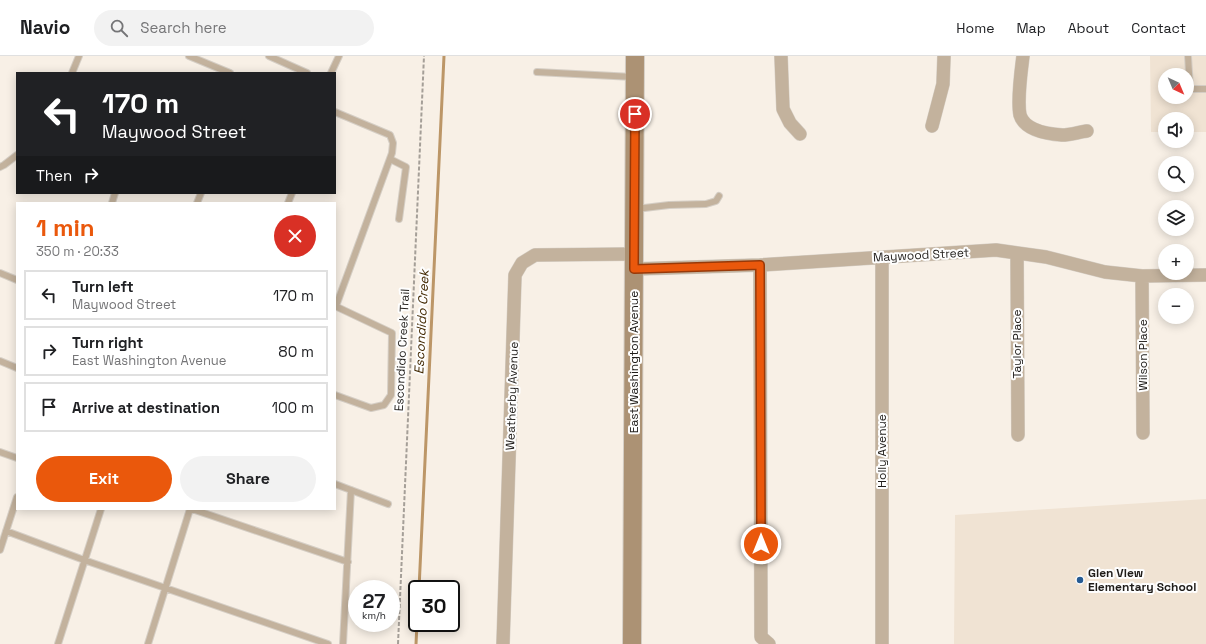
<!DOCTYPE html>
<meta charset="utf-8">
<style>
:root{--surface:#fff;--page:#f2f2f2;--text:#202124;--muted:#757577;--line:#e0e0e0;--accent:#ea580c}
body{margin:0;font-family:"Space Grotesk",sans-serif;background:var(--page);color:var(--text);height:100vh;display:flex;flex-direction:column;font-size:15px;white-space:nowrap}
*{box-sizing:border-box;margin:0}
p{font-size:13px;color:var(--muted)}
.icon{flex:none;width:22px;height:22px;fill:none;stroke:currentColor;stroke-width:2;stroke-linecap:round;stroke-linejoin:round}
.map{position:relative;flex:1;overflow:hidden}
.drawer{position:absolute;left:16px;top:146px;width:320px;height:308px;display:flex;flex-direction:column;background:var(--surface);border-radius:0px;box-shadow:0 2px 10px #0003}
.drawer>*{flex:none}
.top-card{position:absolute;left:16px;top:16px;width:320px;height:122px;border-radius:0px;box-shadow:0 2px 10px #0003;background:#202124;color:#fff;overflow:hidden}
.needle{width:26px;rotate:136deg}
.controls{position:absolute;left:1158px;top:12px;display:grid;gap:8px}
.controls a{display:grid;place-items:center;width:36px;height:36px;border-radius:50%;background:var(--surface);box-shadow:0 2px 10px #0003;font-size:20px}
.speed{position:absolute;left:348px;top:524px;display:flex;gap:8px;font-size:20px;font-weight:700;text-align:center}
.speed>*{display:grid;place-content:center;width:52px;height:52px;border-radius:50%;background:var(--surface);box-shadow:0 2px 10px #0003;line-height:1}
.speed small{font-size:10px;font-weight:400}
.speed .limit{border:2px solid #111;border-radius:6px;background:#fff;color:#111}
.pin{position:absolute;display:grid;place-items:center;width:34px;height:34px;color:#fff;margin:-17px;border:2px solid #fff;border-radius:50%;box-shadow:0 1px 4px #0007}
.me{position:absolute;width:44px;margin:-22px;rotate:0deg;stroke-linejoin:round;filter:drop-shadow(0 0 3px #0008)}
.turn{display:flex;align-items:center;gap:14px;height:84px;padding:0 20px;font-size:18px}
.turn .icon{width:52px;height:52px;stroke-width:2.5}
.turn b{display:block;font-size:28px;line-height:34px}
.then{display:flex;align-items:center;height:38px;padding:0 20px;background:#0003;gap:8px;font-size:15px}
.round{display:grid;place-items:center;flex:none;width:42px;height:42px;border-radius:21px;background:var(--page)}
.headline{display:flex;align-items:center;justify-content:space-between;height:68px;padding:0 20px}
h1{font-size:24px;font-weight:700;line-height:30px;color:var(--accent)}
.button{display:flex;gap:8px;margin-top:auto;padding:8px 20px}
.button a{flex:1;height:46px;border-radius:24px;background:var(--accent);color:#fff;font-size:16px;font-weight:700;line-height:46px;text-align:center}
.button a+a{background:var(--page);color:var(--text)}
ul{padding:0;list-style:none}
li{display:flex;align-items:center;gap:12px;height:50px;margin:0 8px 6px;padding:0 12px;border:2px solid var(--line);border-radius:0px}
li div{flex:1}
li b{display:block;font-size:15px}
li em{font-style:normal}
header{display:flex;align-items:center;gap:24px;box-sizing:border-box;height:56px;padding:0 20px;background:var(--surface);border-bottom:1px solid var(--line)}
header strong{font-size:19px}
nav{display:flex;gap:22px;margin-inline-start:auto;font-size:14px}
.search{width:280px;height:36px;background:var(--page);display:flex;align-items:center;gap:10px;box-sizing:border-box;padding:0 14px;border-radius:22px;color:var(--muted);font-size:15px}
.map>svg:first-child{display:block}
.built{fill:#f0e3d3;fill-rule:evenodd}
.lines{fill:none;stroke-linecap:round;stroke-linejoin:round}
.stream{stroke:#bc9667;stroke-width:3}
.service-casing{stroke:#d5cec5;stroke-width:8}
.minor-casing{stroke:#d5cec5;stroke-width:14}
.secondary-casing{stroke:#d5cec5;stroke-width:20}
.path{stroke:#a59f98;stroke-width:2;stroke-dasharray:4 2;stroke-linecap:butt}
.service{stroke:#c3b29d;stroke-width:6}
.minor{stroke:#c3b29d;stroke-width:13}
.secondary{stroke:#ac9274;stroke-width:18}
.route-casing{stroke:#983908;stroke-width:10}
.route{stroke:#ea580c;stroke-width:7}
.poi-dot{fill:#255b93;stroke:#fefefe;stroke-width:1.5}
.labels{text-anchor:middle;stroke-width:4;stroke-linejoin:round;paint-order:stroke}
.street-label{font-size:12px;fill:#1f1c19;stroke:#fefefe}
.poi-label{font-size:12px;font-weight:bold;fill:#1f1c19;stroke:#fefefe;text-anchor:start}
.water-label{font-size:13px;font-style:italic;fill:#422800;stroke:#fefefe}
</style>
<header>
<strong>Navio</strong>
<div class="search"><svg class="icon" aria-label="search" viewBox="0 0 24 24"><circle cx="10" cy="10" r="6"/><path d="M15 15l6 6"/></svg>Search here</div>
<nav><a>Home</a><a>Map</a><a>About</a><a>Contact</a></nav>
</header>
<div class="map">
<svg width="1206" height="588" viewBox="0 0 1206 588">
<rect width="100%" height="100%" fill="#f8f0e6"/>
<!-- built -->
<path class="built" d="M1150,0h56v76h-19v-13h-22v13h-14zM1165,19h22v22h-22z
M1206,443v145h-252l1,-129z"/>
<g class="lines">
<!-- stream -->
<path class="stream" d="M419,533l25,-533
M416,588l1,-21"/>
<defs>
<path id="service" d="M189,0l41,17
M269,0l38,17
M1188,0l2,33h16
M537,16l96,5
M72,17l7,-17
M331,17l8,-17
M335,56l55,23 3,8 -1,10 -56,153
M390,103l16,8 -7,52
M0,111l4,-2 13,-10
M112,147l3,-10
M197,147l4,-10
M288,147l4,-10
M636,153l33,-4 37,-1 10,-3 3,-5
M0,217l17,7
M335,250l57,27 -1,62 -7,10 -13,3 -36,-13
M0,305l17,7
M0,396l17,6
M335,428l53,20
M192,453l156,53
M6,475l78,29 244,84
M0,494l17,-53
M58,588l43,-135
M148,588l42,-135
M343,588l8,-154"/>
<path id="minor" d="M781,0l2,53 7,14 10,11
M1023,0c-2,16 -6,44 -3,59 5,16 28,19 42,20 8,0 17,-3 25,-4
M932,70l11,-42 1,-28
M1017,197l1,182
M760,209l1,372 8,7
M634,213l126,-4 236,-15 50,7 59,15 37,4 64,-1
M1142,220l1,157
M503,588l12,-369 7,-12 13,-8 99,-1
M882,588v-387"/>
<path id="secondary" d="M632,588l3,-588"/>
</defs>
<!-- service casing -->
<use href="#service" class="service-casing"/>
<!-- minor casing -->
<use href="#minor" class="minor-casing"/>
<!-- secondary casing -->
<use href="#secondary" class="secondary-casing"/>
<!-- path -->
<path class="path" d="M398,588l26,-588"/>
<!-- service -->
<use href="#service" class="service"/>
<!-- minor -->
<use href="#minor" class="minor"/>
<!-- secondary -->
<use href="#secondary" class="secondary"/>
</g>
<g class="lines">
<defs>
<path id="route" d="M635,58l-1,155 126,-4 1,279"/>
</defs>
<!-- route casing -->
<use href="#route" class="route-casing"/>
<!-- route -->
<use href="#route" class="route"/>
</g>
<!-- markers -->
<circle class="poi-dot" cx="1080" cy="524" r="4"/>
<g class="labels">
<!-- street labels -->
<g class="street-label">
<text transform="translate(921 199) rotate(-3)" y="4">Maywood Street</text>
<text transform="translate(1017 288) rotate(-90)" y="4">Taylor Place</text>
<text transform="translate(402 294) rotate(-87)" y="4">Escondido Creek Trail</text>
<text transform="translate(1143 299) rotate(-90)" y="4">Wilson Place</text>
<text transform="translate(634 306) rotate(-90)" y="4">East Washington Avenue</text>
<text transform="translate(512 340) rotate(-88)" y="4">Weatherby Avenue</text>
<text transform="translate(882 395) rotate(-90)" y="4">Holly Avenue</text>
</g>
<!-- poi labels -->
<g class="poi-label">
<text x="1088" y="521">Glen View<tspan x="1088" dy="14">Elementary School</tspan></text>
</g>
<!-- water labels -->
<g class="water-label">
<text transform="translate(421 266) rotate(-87)" y="5">Escondido Creek</text>
</g>
</g>
</svg>
<div class="controls">
<a><svg class="needle" viewBox="-14 -14 28 28"><path d="M0-13l5 13h-10z" fill="#e53935"/><path d="M0 13l5-13h-10z" fill="#757577"/></svg></a>
<a><svg class="icon" aria-label="sound" viewBox="0 0 24 24"><path d="M4 9h4l5-4v14l-5-4H4zM17 9q2 3 0 6"/></svg></a>
<a><svg class="icon" aria-label="search" viewBox="0 0 24 24"><circle cx="10" cy="10" r="6"/><path d="M15 15l6 6"/></svg></a>
<a><svg class="icon" aria-label="layers" viewBox="0 0 24 24"><path d="M12 4l9 5-9 5-9-5zM3 14l9 5 9-5"/></svg></a>
<a>+</a>
<a>−</a>
</div>
<div class="speed"><div>27<small>km/h</small></div><div class="limit">30</div></div>
<div class="pin" style="left:635px;top:58px;background:#d93025"><svg class="icon" aria-label="arrive" viewBox="0 0 24 24"><path d="M6 21V4h12l-3 4 3 4H6"/></svg></div>
<svg class="me" style="left:761px;top:488px" viewBox="-20 -20 40 40"><circle r="17" fill="#ea580c" stroke="#fff" stroke-width="3"/><path d="M0-11L8 9 0 5-8 9z" fill="#fff"/></svg>
<div class="top-card">
<div class="turn"><svg class="icon" aria-label="left" viewBox="0 0 24 24"><path d="M17 20v-9H6M10 6l-5 5 5 5"/></svg><div><b>170 m</b>Maywood Street</div></div>
<div class="then">Then<svg class="icon" aria-label="right" viewBox="0 0 24 24"><path d="M7 20v-9h11M14 6l5 5-5 5"/></svg></div>
</div>
<section class="drawer">
<div class="headline"><div><h1>1 min</h1><p>350 m · 20:33</p></div><a class="round" style="background:#d93025;color:#fff"><svg class="icon" aria-label="close" viewBox="0 0 24 24"><path d="M6 6l12 12M18 6L6 18"/></svg></a></div>
<ul>
<li><svg class="icon" aria-label="left" viewBox="0 0 24 24"><path d="M17 20v-9H6M10 6l-5 5 5 5"/></svg><div><b>Turn left</b><p>Maywood Street</p></div><em>170 m</em></li>
<li><svg class="icon" aria-label="right" viewBox="0 0 24 24"><path d="M7 20v-9h11M14 6l5 5-5 5"/></svg><div><b>Turn right</b><p>East Washington Avenue</p></div><em>80 m</em></li>
<li><svg class="icon" aria-label="arrive" viewBox="0 0 24 24"><path d="M6 21V4h12l-3 4 3 4H6"/></svg><div><b>Arrive at destination</b></div><em>100 m</em></li>
</ul>
<div class="button"><a>Exit</a><a>Share</a></div>
</section>
</div>
